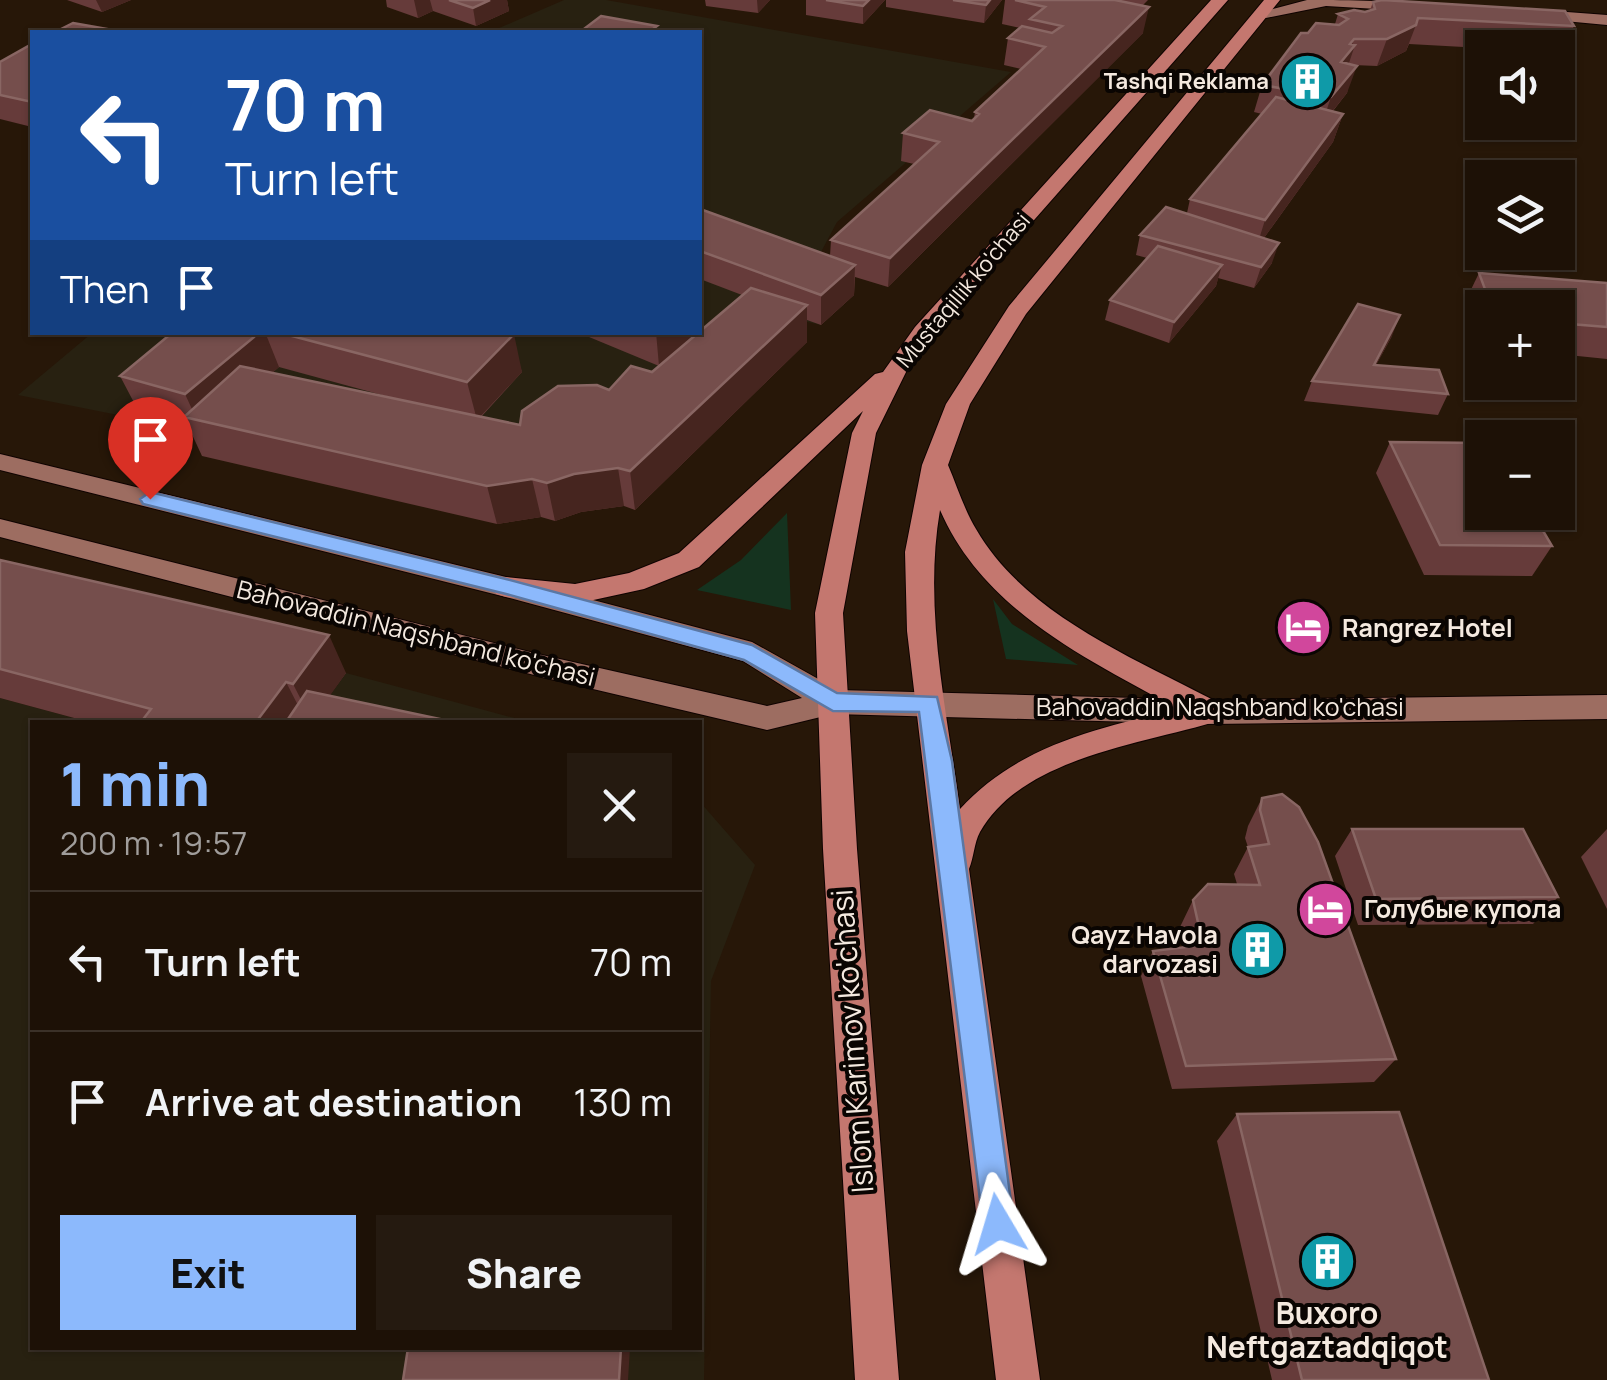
<!DOCTYPE html>
<meta charset="utf-8">
<style>
:root{--surface:#1d1106;--page:#251a10;--text:#f1f3f6;--muted:#a09d9b;--line:#3b3128;--accent:#8cb9fc}
body{margin:0;font-family:Manrope,sans-serif;background:var(--page);color:var(--text);height:100vh;display:flex;flex-direction:column;font-size:38px;white-space:nowrap}
*{box-sizing:border-box;margin:0}
p{font-size:32px;color:var(--muted)}
.icon{flex:none;width:55px;height:55px;fill:none;stroke:currentColor;stroke-width:2;stroke-linecap:round;stroke-linejoin:round}
.map{position:relative;flex:1;overflow:hidden}
.side{position:absolute;left:30px;top:720px;width:672px;height:630px;display:flex;flex-direction:column;background:var(--surface);border-radius:0px;box-shadow:0 2px 8px #0004,0 0 0 2px var(--line)}
.side>*{flex:none}
.top-card{position:absolute;left:30px;top:30px;width:672px;height:305px;border-radius:0px;box-shadow:0 2px 8px #0004,0 0 0 2px var(--line);background:#1a4fa0;color:#fff;overflow:hidden}
.controls{position:absolute;left:1465px;top:30px;display:grid;gap:20px}
.controls a{display:grid;place-items:center;width:110px;height:110px;border-radius:0px;background:var(--surface);box-shadow:0 2px 8px #0004,0 0 0 2px var(--line);font-size:50px}
.pin{position:absolute;display:grid;place-items:center;width:85px;height:85px;color:#fff;margin:-102px -42px;border-radius:50% 50% 50% 0;rotate:-45deg;box-shadow:0 0 10px #0007}
.pin .icon{rotate:45deg}
.me{position:absolute;width:110px;margin:-55px;rotate:353deg;stroke-linejoin:round;filter:drop-shadow(0 0 8px #0008)}
.turn{display:flex;align-items:center;gap:35px;height:210px;padding:0 30px;font-size:45px}
.turn .icon{width:130px;height:130px;stroke-width:2.5}
.turn b{display:block;font-size:70px;line-height:85px}
.then{display:flex;align-items:center;height:95px;padding:0 30px;background:#0003;gap:20px;font-size:38px}
.round{display:grid;place-items:center;flex:none;width:105px;height:105px;border-radius:0px;background:var(--page)}
.headline{display:flex;align-items:center;justify-content:space-between;height:170px;padding:0 30px}
h1{font-size:60px;font-weight:800;line-height:75px;color:var(--accent)}
.cta{display:flex;gap:20px;margin-top:auto;padding:20px 30px}
.cta a{flex:1;height:115px;border-radius:0px;background:var(--accent);color:#111;font-size:40px;font-weight:800;line-height:115px;text-align:center}
.cta a+a{background:var(--page);color:var(--text)}
ul{padding:0;list-style:none}
li{display:flex;align-items:center;gap:30px;height:140px;padding:0 30px;border-top:2px solid var(--line)}
li div{flex:1}
li b{display:block;font-size:38px}
li em{font-style:normal}
.map>svg:first-child{display:block}
.education{fill:#282111}
.green{fill:#15331f}
.lines{fill:none;stroke-linecap:round;stroke-linejoin:round}
.secondary-casing{stroke:#0f0300;stroke-width:2}
.primary-casing{stroke:#0f0300;stroke-width:2}
.secondary{fill:#9d6d61;fill-rule:evenodd}
.primary{fill:#c4776f;fill-rule:evenodd}
.wall{fill:#663b3a;fill-rule:evenodd}
.shaded-wall{fill:#46251f}
.building{fill:#754e4c;stroke:#896663;stroke-width:2.5}
.route{fill:#8cb9fc;stroke:#5b78a4;stroke-width:2.5}
.labels{text-anchor:middle;stroke-width:8;stroke-linejoin:round;paint-order:stroke}
.far-poi-label{font-size:22px;font-weight:bold;fill:#f4e9df;stroke:#0a0502;text-anchor:end}
.far-street-label{font-size:22px;fill:#f4e9df;stroke:#0a0502}
.poi-label{font-size:25px;font-weight:bold;fill:#f4e9df;stroke:#0a0502;text-anchor:start}
.street-label{font-size:25px;fill:#f4e9df;stroke:#0a0502}
.near-street-label{font-size:30px;fill:#f4e9df;stroke:#0a0502}
.near-poi-label{font-size:30px;font-weight:bold;fill:#f4e9df;stroke:#0a0502}
</style>
<div class="map">
<svg width="1607" height="1380" viewBox="0 0 1607 1380">
<rect width="100%" height="100%" fill="#271708"/>
<!-- education -->
<path class="education" d="M564,0h42l405,72 -174,150 -23,43 40,30 -33,30 -64,-14 -90,72 -156,55 -308,-6 -185,-37 74,-62 608,-1v-300h-210z
M346,673l94,25 89,24h-226l9,-2z
M0,698l89,24h-57v626h668v-546l55,63 -44,116 -7,399h-704z"/>
<!-- green -->
<path class="green" d="M787,513l4,97 -94,-20 44,-30z
M993,599l19,25 66,41 -72,-6z"/>
<g class="lines">
<defs>
<path id="secondary" d="M1307,0c26,0 93,0 112,6l-8,5 -85,-5 -60,12 -8,-5z
M1527,9l80,6v10l-86,-8v-6z
M0,454l506,123 246,65 86,48 372,10 397,-5v24l-397,5 -377,-10 -66,16 -225,-53 -542,-140v-18l542,136 225,51 35,-8 -59,-37 -237,-64 -506,-127z"/>
<path id="primary" d="M1211,0h17l-297,337 -23,31 -32,65 -33,180 14,236 42,531h-44l-32,-531 -8,-236 37,-180 11,-22 -164,156 -55,22 -69,15 -69,-7 -10,-3 -4,-7 4,-7 10,-3 69,7 54,-11 50,-20 196,-179 8,-2 32,-45z
M1264,0h16l-254,314 -56,90 -22,61c9,21 16,44 28,64 50,87 161,130 245,175l4,8 -4,8c-75,24 -198,36 -241,112 -6,11 -6,25 -11,37l71,511h-44l-89,-749 -2,-79 17,-87 24,-61 63,-98zM940,510c44,101 147,149 238,199 -80,19 -161,37 -218,100 -13,-98 -37,-200 -20,-299z"/>
</defs>
<!-- secondary casing -->
<use href="#secondary" class="secondary-casing"/>
<!-- primary casing -->
<use href="#primary" class="primary-casing"/>
<!-- secondary -->
<use href="#secondary" class="secondary"/>
<!-- primary -->
<use href="#primary" class="primary"/>
</g>
<!-- wall -->
<path class="wall" d="M67,0h64l-29,12z
M386,0h121l2,11 -33,15 -43,-15 -15,7 -31,-11z
M705,0h65l-12,13 -52,-7z
M806,0h79l-22,24 -57,-9z
M886,0h116l-18,23 -98,-16z
M1005,0h143l-6,6 1,27 -255,254 -33,-10 -1,18 -33,30 -14,-5v22l-172,168 -11,-4 -43,6 -26,9 -14,-4 -44,7 -295,-68 -13,-28 -49,-14 -20,-38 53,-44h335l14,40 -41,45 39,8 132,-53 7,-6 -82,-34h123v-29l2,27 40,-35 -42,-16v-70l130,47 1,-16 83,-76 -13,-3 2,-28 69,-12 2,-3 1,-6 46,-43 -17,-4 4,-27 12,-10 -18,-4zM279,367l125,34 -132,-28z
M1373,2l201,24 -12,26h-4v-4h-76l-73,-4 -3,7 -29,15 -24,-1 -6,28 -14,18 10,3 -10,28 -69,96 8,25 -18,25 -36,-10 -2,8 -47,57 -64,-23 5,-20 37,-42 -11,-3 4,-20 47,-22 3,-14 72,-85 -8,-2 8,-27 46,-52 27,-9 3,-10 27,-2 5,-2z
M32,44v83l-32,-8v-57z
M1479,273l128,10v76l-49,-5v-46h-76v40h-1l-16,-46z
M1392,336l-16,29 72,29 -10,21 -134,-14 8,-20z
M1390,442l162,104 -20,30 -108,-1 -48,-102z
M0,560l346,113 -17,23 125,26h-365l-89,-24z
M1262,798l134,261 -22,23 -202,7 -31,-113 12,-25 31,-4 -4,-20 13,-27 44,-16 -3,-10 14,-27 -3,-9 3,-12z
M1352,829l206,68 -25,27 -175,1 -23,-69z
M1607,829v80l-26,-52z
M1237,1114l252,266h-217l-55,-239z"/>
<!-- shaded-wall -->
<path class="shaded-wall" d="M96,0h35l-29,12z
M414,0h16l3,11 -15,7z
M490,0h17l2,11 -33,15 -3,-18z
M757,0h13l-12,13z
M869,0h16l-22,24v-18z
M990,0h12l-18,23 2,-18z
M1149,7l-6,26 -255,254 2,-29z
M1416,25l-10,26 -29,15 10,-27z
M1354,39l-4,12 5,-6 -9,27 -5,-10z
M1357,66l-10,27 -25,31 9,-27z
M1343,114l-10,28 -77,107 9,-29z
M1279,243l-7,20 -18,25 7,-21z
M855,265l-1,30 -33,30v-30z
M1222,265l-6,21 -47,57 5,-21z
M700,303l2,29 -43,34 -3,-34h44z
M807,305v37l-172,168 -5,-39z
M1400,315l-8,21 -27,49 9,-20z
M260,332h5l14,35 -66,57 -16,-4 -12,-26z
M514,334l8,38 -45,48 -10,-38z
M618,468l6,38 -43,6 -26,9 -8,-38 27,-9z
M532,479l9,38 -44,7 -10,-38z
M329,635l17,38 -34,48 -19,-37z
M286,682l19,37 -2,3h-47z
M621,1348h9l-2,32h-9z"/>
<!-- building -->
<path class="building" d="M449,0h41l-17,8z
M826,0h43l-6,6z
M953,0h37l-4,5z
M1015,0h100l34,7 -259,251 -59,-18 108,-98 -36,-9 27,-23 42,11 7,-7 -4,-2 70,-65 -37,-9 14,-12 30,7 10,-7 -32,-7 15,-12z
M1382,0l183,11 9,15 -156,-8 -2,7 -29,14h-33l-4,5 5,1 -14,17 16,4 -26,31 -69,-12 39,-52h7l8,-10 23,2 9,-6 -10,-5 16,-4 11,2 10,-3 -2,-7z
M601,16l56,10 -8,6h-69z
M73,23l51,9h-69z
M32,44v58l-32,-7v-33z
M1276,97l67,17 -78,106 -75,-21z
M1166,207l113,36 -18,24 -121,-32z
M700,209l155,56 -34,30 -121,-44z
M1158,246l64,19 -48,57 -64,-22z
M1479,273l128,10v44l-49,-4v-15h-66z
M751,288l56,17 -177,166 -12,-3 -44,6 -27,9 -15,-4 -45,7 -303,-69 56,-51 280,59 2,-14 36,-25 39,-1 12,5 22,-24 21,6z
M1358,304l42,11 -26,50 65,5 9,24 -136,-13z
M173,332h87l-75,62 -65,-18z
M277,332h231l6,2 -47,48z
M1390,442l92,1v69h50l20,34 -112,-1z
M0,560l329,75 -36,49 -7,-2 -30,40h-115l10,-13 -151,-40z
M307,691l147,31h-168z
M1282,794l17,13 19,35 78,217 -210,7 -33,-115 50,-6 -10,-45 15,-16 52,1 -12,-38 21,-3 -9,-34 2,-12z
M1352,829h171l35,68 -182,2z
M1399,1112l90,268h-187l-65,-266z
M408,1348h213l-2,32h-216z"/>
<!-- route -->
<path class="route" d="M150,492l356,87 246,66 85,48 100,4 15,64 62,463 -5,11 -11,4 -11,-4 -4,-11 -64,-512 -86,-1 -89,-51 -238,-66 -363,-90 -3,-5z"/>
<!-- icons -->
<defs>
<symbol id="building-disc" viewBox="-11 -11 22 22"><circle r="9.5" fill="#0f9aa8" stroke="#0a0502"/><path d="M-4-6H4V6H1V3H-1V6H-4ZM-2.5-4.3h1.7v1.8h-1.7ZM.8-4.3h1.7v1.8H.8ZM-2.5-1h1.7V.8h-1.7ZM.8-1h1.7V.8H.8Z" fill="#fff"/></symbol>
<symbol id="hotel-disc" viewBox="-11 -11 22 22"><circle r="9.5" fill="#d1479c" stroke="#0a0502"/><path d="M-6-4.5h1.5V1H6V5H4.5V3h-9V5H-6ZM-4 0a1.8 1.8 0 1 1 3.6 0ZM.5 0V-2.5h3Q6-2.5 6 0Z" fill="#fff"/></symbol>
</defs>
<g fill-rule="evenodd">
<use href="#building-disc" x="1276" y="50" width="63" height="63"/>
<use href="#hotel-disc" x="1272" y="596" width="63" height="63"/>
<use href="#hotel-disc" x="1294" y="878" width="63" height="63"/>
<use href="#building-disc" x="1226" y="918" width="63" height="63"/>
<use href="#building-disc" x="1296" y="1230" width="63" height="63"/>
</g>
<g class="labels">
<!-- far-poi labels -->
<g class="far-poi-label">
<text x="1269" y="89">Tashqi Reklama</text>
</g>
<!-- far-street labels -->
<g class="far-street-label">
<text transform="translate(963 290) rotate(-50)" y="8">Mustaqillik ko'chasi</text>
</g>
<!-- poi labels -->
<g class="poi-label">
<text x="1342" y="637">Rangrez Hotel</text>
<text x="1364" y="918">Голубые купола</text>
<text x="1218" y="944" text-anchor="end">Qayz Havola<tspan x="1218" dy="29">darvozasi</tspan></text>
</g>
<!-- street labels -->
<g class="street-label">
<text transform="translate(416 633) rotate(14)" y="9">Bahovaddin Naqshband ko'chasi</text>
<text x="1220" y="716">Bahovaddin Naqshband ko'chasi</text>
</g>
<!-- near-street labels -->
<g class="near-street-label">
<text transform="translate(853 1041) rotate(-94)" y="10">Islom Karimov ko'chasi</text>
</g>
<!-- near-poi labels -->
<g class="near-poi-label">
<text x="1327" y="1324">Buxoro<tspan x="1327" dy="34">Neftgaztadqiqot</tspan></text>
</g>
</g>
</svg>
<div class="controls">
<a><svg class="icon" aria-label="sound" viewBox="0 0 24 24"><path d="M4 9h4l5-4v14l-5-4H4zM17 9q2 3 0 6"/></svg></a>
<a><svg class="icon" aria-label="layers" viewBox="0 0 24 24"><path d="M12 4l9 5-9 5-9-5zM3 14l9 5 9-5"/></svg></a>
<a>+</a>
<a>−</a>
</div>
<div class="pin" style="left:150px;top:499px;background:#d93025"><svg class="icon" aria-label="arrive" viewBox="0 0 24 24"><path d="M6 21V4h12l-3 4 3 4H6"/></svg></div>
<svg class="me" style="left:998px;top:1224px" viewBox="-20 -20 40 40"><path d="M0-17L14 15 0 8-14 15z" fill="#8cb9fc" stroke="#fff" stroke-width="4"/></svg>
<div class="top-card">
<div class="turn"><svg class="icon" aria-label="left" viewBox="0 0 24 24"><path d="M17 20v-9H6M10 6l-5 5 5 5"/></svg><div><b>70 m</b>Turn left</div></div>
<div class="then">Then<svg class="icon" aria-label="arrive" viewBox="0 0 24 24"><path d="M6 21V4h12l-3 4 3 4H6"/></svg></div>
</div>
<section class="side">
<div class="headline"><div><h1>1 min</h1><p>200 m · 19:57</p></div><a class="round"><svg class="icon" aria-label="close" viewBox="0 0 24 24"><path d="M6 6l12 12M18 6L6 18"/></svg></a></div>
<ul>
<li><svg class="icon" aria-label="left" viewBox="0 0 24 24"><path d="M17 20v-9H6M10 6l-5 5 5 5"/></svg><div><b>Turn left</b></div><em>70 m</em></li>
<li><svg class="icon" aria-label="arrive" viewBox="0 0 24 24"><path d="M6 21V4h12l-3 4 3 4H6"/></svg><div><b>Arrive at destination</b></div><em>130 m</em></li>
</ul>
<div class="cta"><a>Exit</a><a>Share</a></div>
</section>
</div>
